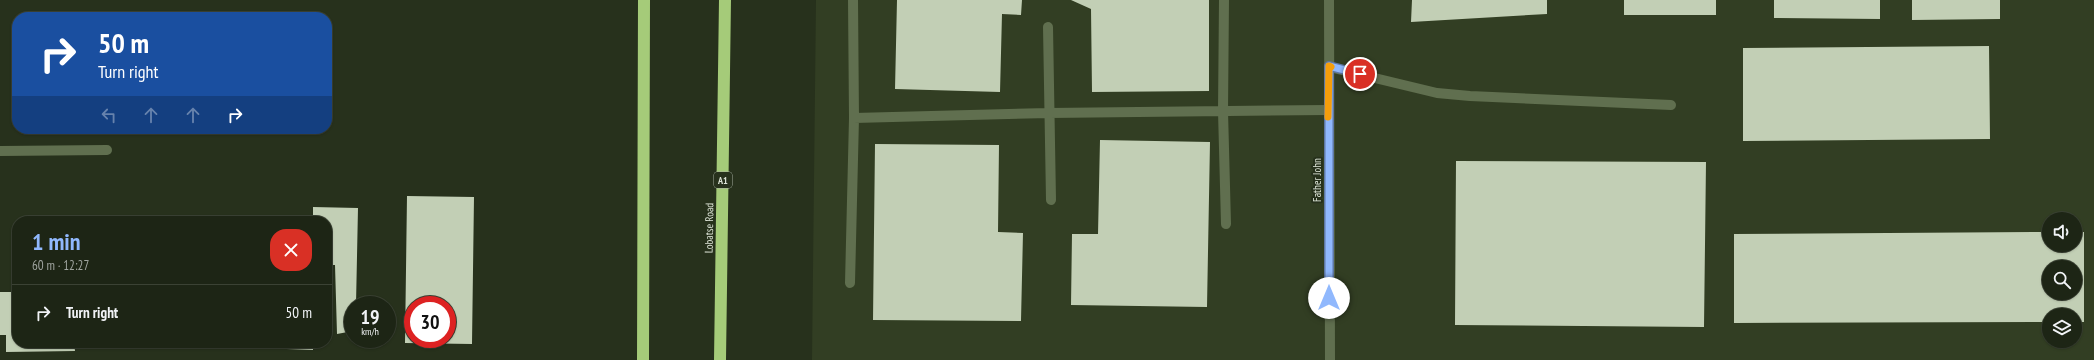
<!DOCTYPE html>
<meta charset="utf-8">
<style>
:root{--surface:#1d2515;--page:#252d1e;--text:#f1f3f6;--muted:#a0a5a0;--line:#3b4234;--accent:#90b8fd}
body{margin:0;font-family:"PT Sans Narrow",sans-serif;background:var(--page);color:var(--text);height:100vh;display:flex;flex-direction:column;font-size:15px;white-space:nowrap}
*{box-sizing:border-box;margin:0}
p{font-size:13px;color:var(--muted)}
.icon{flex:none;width:22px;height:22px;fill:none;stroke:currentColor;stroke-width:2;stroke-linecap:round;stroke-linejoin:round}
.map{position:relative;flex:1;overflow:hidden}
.drawer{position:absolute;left:12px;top:216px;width:320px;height:132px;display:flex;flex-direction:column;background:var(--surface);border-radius:16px;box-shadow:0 1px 3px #0004,0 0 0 1px var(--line)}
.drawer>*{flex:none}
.guide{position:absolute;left:12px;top:12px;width:320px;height:122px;border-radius:16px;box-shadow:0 1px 3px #0004,0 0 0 1px var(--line);background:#1a4fa0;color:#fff;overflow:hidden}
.controls{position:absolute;left:2042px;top:212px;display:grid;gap:8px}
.controls a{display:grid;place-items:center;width:40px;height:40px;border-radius:50%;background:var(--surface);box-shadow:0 1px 3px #0004,0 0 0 1px var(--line);font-size:20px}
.speed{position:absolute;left:344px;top:296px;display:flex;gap:8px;font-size:20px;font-weight:700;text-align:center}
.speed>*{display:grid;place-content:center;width:52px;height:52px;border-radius:50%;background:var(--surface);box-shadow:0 1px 3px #0004,0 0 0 1px var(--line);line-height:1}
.speed small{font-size:10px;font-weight:400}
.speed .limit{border:6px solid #d22;background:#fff;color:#111}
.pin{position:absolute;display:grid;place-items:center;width:34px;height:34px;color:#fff;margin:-17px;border:2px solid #fff;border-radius:50%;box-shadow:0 1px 4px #0007}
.me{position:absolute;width:44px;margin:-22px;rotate:0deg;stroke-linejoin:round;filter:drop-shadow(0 0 3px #0008)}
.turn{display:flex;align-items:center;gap:14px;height:84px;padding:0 20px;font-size:18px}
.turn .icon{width:52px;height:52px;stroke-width:2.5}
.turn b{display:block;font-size:28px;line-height:34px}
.lanes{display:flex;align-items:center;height:38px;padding:0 20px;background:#0003;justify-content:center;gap:20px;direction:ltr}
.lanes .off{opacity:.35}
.round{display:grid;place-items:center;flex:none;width:42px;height:42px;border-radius:16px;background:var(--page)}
.head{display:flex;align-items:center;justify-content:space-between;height:68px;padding:0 20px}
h1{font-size:24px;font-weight:700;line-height:30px;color:var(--accent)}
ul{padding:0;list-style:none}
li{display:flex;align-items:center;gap:12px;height:56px;padding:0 20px;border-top:1px solid var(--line)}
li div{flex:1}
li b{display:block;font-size:15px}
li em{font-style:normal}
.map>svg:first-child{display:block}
.built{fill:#323e23;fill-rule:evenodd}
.building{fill:#c2cfb5;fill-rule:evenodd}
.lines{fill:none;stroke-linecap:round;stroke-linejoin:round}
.lane{stroke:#606f4f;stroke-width:10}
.street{stroke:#606f4f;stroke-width:10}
.highway{stroke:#a5cb79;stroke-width:12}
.route-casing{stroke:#5e78a4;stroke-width:10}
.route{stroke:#90b8fd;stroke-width:7}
.slow{stroke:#f59e0b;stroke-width:7}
.labels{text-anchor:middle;stroke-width:4;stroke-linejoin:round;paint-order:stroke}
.shield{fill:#27311c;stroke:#a6ae9f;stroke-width:1}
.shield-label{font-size:10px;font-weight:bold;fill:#dde4d7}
.street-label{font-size:11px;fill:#dde4d7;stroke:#27311c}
</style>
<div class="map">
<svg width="2094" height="360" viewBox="0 0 2094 360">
<rect width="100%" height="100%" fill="#27311c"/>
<!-- built -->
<path class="built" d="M816,0h1278v360h-1282zM2049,219h26v26h-26zM2049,267h26v26h-26zM2049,315h26v26h-26z"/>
<!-- building -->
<path class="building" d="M897,0h125l-1,15 -19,-1 -2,78 -105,-3z
M1071,0h138v91l-117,1 -1,-83z
M1412,0h135v14l-136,8z
M1624,0h92v15h-92z
M1774,0h106v19l-106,-1z
M1912,0h88v19l-88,1z
M1989,46l1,93 -247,2v-93z
M1100,140l110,2 -3,165 -136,-2 1,-71h26z
M875,144l124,1 -1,87 25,1 -2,88 -148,-1z
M1456,161l250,1 -2,165 -249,-2z
M407,196l67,1 -2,147 -67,-1zM413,305h34v34h-34z
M313,207l45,1 -2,97h-3v26l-16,3 -2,-69h-8v-44h-14z
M2049,232v13h26v-13h9v90h-9v-7h-26v7l-315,1v-89zM2049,267h26v26h-26z
M0,292h17v51h57l1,8 -69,1v-17h-6z
M185,343h128v7l-128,-5z"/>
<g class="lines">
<!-- lane -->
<path class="lane" d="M1224,0l-1,111 3,113
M1048,27l3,173
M1329,67l108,26 33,3 201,9
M854,118l195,-5 279,-3
M0,151l107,-1
M850,283l4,-165 -1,-118"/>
<!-- street -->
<path class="street" d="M1329,0l1,360"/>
<!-- highway -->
<path class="highway" d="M643,360l1,-360
M720,360l5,-360"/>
</g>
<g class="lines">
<defs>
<path id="route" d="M1329,298v-232l31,8"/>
</defs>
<!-- route casing -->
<use href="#route" class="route-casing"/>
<!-- route -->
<use href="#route" class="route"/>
<!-- slow -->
<path class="slow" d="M1328,117l1,-51 2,1"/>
</g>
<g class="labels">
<!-- shield labels -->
<rect class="shield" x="714" y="172" width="18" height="16" rx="3"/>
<g class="shield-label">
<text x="723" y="184">A1</text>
</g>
<!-- street labels -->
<g class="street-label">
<text transform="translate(1317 180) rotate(-90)" y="4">Father John</text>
<text transform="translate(709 228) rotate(-89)" y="4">Lobatse Road</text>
</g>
</g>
</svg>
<div class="controls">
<a><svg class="icon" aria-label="sound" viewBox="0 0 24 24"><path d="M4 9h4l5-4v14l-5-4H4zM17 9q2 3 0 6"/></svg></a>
<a><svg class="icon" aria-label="search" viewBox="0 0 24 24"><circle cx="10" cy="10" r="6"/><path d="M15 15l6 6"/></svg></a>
<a><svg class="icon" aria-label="layers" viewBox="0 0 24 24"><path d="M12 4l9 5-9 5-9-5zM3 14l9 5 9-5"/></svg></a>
</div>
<div class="speed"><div>19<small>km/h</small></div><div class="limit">30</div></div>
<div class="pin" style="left:1360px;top:74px;background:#d93025"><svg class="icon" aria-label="arrive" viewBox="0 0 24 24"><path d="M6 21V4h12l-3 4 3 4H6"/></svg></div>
<svg class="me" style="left:1329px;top:298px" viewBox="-20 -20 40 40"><circle r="19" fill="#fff"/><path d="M0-13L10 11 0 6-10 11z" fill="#90b8fd"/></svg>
<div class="guide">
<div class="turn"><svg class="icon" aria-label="right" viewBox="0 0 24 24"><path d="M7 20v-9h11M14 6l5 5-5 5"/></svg><div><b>50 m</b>Turn right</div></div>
<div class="lanes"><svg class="icon off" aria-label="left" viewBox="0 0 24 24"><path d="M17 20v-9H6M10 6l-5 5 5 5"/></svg><svg class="icon off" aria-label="ahead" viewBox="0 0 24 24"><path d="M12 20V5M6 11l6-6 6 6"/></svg><svg class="icon off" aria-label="ahead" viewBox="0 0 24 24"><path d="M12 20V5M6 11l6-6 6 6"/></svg><svg class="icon" aria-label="right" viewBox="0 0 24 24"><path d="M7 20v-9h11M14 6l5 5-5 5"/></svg></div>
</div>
<section class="drawer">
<div class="head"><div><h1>1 min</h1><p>60 m · 12:27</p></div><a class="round" style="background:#d93025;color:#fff"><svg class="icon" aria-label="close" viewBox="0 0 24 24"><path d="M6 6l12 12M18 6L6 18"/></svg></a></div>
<ul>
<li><svg class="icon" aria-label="right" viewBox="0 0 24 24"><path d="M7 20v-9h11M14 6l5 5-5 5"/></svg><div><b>Turn right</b></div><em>50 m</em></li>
</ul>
</section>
</div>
